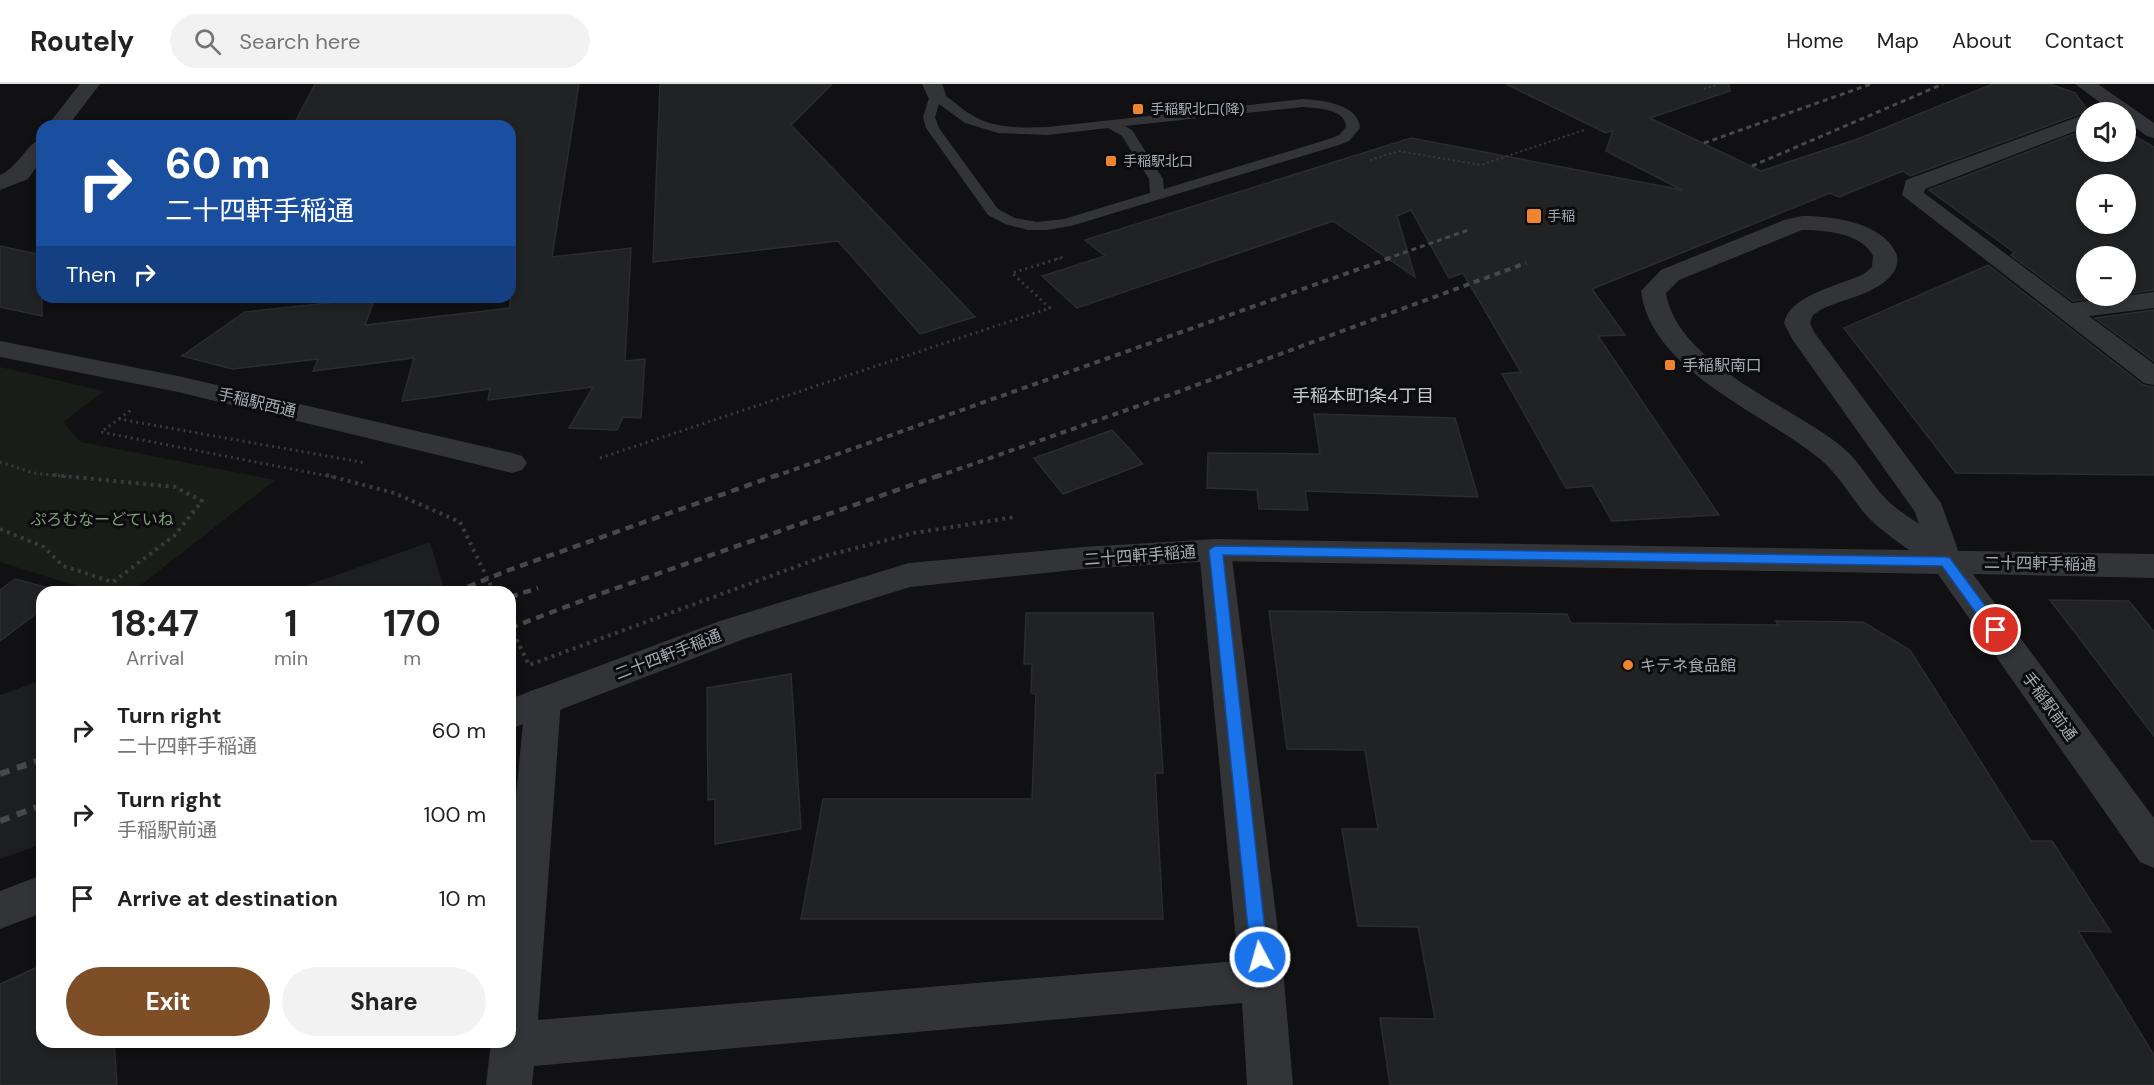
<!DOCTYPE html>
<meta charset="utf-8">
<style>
:root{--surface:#fff;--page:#f2f2f2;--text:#222;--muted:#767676;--line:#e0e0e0;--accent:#7e4f27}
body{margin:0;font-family:"DM Sans","Noto Sans JP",sans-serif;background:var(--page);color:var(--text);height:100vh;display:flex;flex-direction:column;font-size:22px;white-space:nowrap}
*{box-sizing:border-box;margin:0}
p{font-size:20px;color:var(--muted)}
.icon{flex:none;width:33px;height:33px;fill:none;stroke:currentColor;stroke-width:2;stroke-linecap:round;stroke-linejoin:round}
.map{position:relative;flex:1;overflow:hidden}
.drawer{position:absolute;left:36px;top:502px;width:480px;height:462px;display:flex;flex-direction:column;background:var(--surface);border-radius:18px;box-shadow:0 3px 9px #0003}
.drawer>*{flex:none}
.guide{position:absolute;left:36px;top:36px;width:480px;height:183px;border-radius:18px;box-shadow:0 3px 9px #0003;background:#1a4fa0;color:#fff;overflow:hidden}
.buttons{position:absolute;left:2076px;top:18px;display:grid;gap:12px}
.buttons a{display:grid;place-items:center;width:60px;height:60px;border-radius:50%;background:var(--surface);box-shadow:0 3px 9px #0003;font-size:30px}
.pin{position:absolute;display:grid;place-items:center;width:51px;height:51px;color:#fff;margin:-26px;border:3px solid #fff;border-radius:50%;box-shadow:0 2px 6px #0007}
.me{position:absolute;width:66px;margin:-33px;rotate:354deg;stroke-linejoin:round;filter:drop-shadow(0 0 4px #0008)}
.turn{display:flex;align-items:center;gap:21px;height:126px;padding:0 30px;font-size:27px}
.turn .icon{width:78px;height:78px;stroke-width:2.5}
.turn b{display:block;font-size:42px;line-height:51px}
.then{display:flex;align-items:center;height:57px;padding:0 30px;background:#0003;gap:12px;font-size:22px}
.eta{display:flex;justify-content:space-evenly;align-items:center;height:102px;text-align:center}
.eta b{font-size:36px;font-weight:700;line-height:42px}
.action{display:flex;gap:12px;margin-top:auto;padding:12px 30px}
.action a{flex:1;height:69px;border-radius:36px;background:var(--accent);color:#fff;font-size:24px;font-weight:700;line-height:69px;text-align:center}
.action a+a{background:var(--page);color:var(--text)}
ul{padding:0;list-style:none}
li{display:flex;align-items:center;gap:18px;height:84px;padding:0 30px}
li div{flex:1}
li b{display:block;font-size:22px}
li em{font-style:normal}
header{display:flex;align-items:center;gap:36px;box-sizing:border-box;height:84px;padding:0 30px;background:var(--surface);border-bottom:2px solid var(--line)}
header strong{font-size:28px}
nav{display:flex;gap:33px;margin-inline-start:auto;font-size:21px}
.search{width:420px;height:54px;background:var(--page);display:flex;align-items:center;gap:15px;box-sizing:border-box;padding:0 21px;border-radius:33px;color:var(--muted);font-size:22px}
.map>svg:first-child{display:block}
.built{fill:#1d1e20}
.green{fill:#181d18}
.building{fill:#212224;stroke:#2b2c2f;stroke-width:1.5;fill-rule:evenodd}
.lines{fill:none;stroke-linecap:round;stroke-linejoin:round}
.path-far2{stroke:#383b3e;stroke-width:2;stroke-dasharray:2 3;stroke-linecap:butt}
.path-far1{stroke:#383b3e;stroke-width:3;stroke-dasharray:2 4;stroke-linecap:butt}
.path{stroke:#383b3e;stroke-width:4;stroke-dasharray:3 4.5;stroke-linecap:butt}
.service{fill:#323438;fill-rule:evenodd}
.minor{fill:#323438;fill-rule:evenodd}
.tertiary{fill:#323438;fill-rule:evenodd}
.rail-far3{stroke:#45494c;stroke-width:3;stroke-dasharray:5 4;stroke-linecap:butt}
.rail-far2{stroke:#45494c;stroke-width:4;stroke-dasharray:6 5;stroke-linecap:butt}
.rail-far1{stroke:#45494c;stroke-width:4.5;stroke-dasharray:8 6;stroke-linecap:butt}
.rail{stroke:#45494c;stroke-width:6;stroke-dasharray:10 8;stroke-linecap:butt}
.path-bridge-far1{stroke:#383b3e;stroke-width:3;stroke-dasharray:2 4;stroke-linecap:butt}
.path-bridge{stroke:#383b3e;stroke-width:4;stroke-dasharray:3 4.5;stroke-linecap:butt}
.route{fill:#1a73e8;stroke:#114b97;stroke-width:1.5}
.poi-dot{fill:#ee852e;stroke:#0c0c0e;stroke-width:2}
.labels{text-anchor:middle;stroke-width:6;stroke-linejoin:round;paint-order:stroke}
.far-poi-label{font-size:14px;fill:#a3abb3;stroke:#0c0c0e;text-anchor:start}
.poi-label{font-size:16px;fill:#a3abb3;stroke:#0c0c0e;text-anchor:start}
.street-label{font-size:16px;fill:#a3abb3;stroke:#0c0c0e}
.park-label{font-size:16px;fill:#7f9e7a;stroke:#0c0c0e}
.neighbourhood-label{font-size:18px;fill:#c4c9cf;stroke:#0c0c0e}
</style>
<header>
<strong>Routely</strong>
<div class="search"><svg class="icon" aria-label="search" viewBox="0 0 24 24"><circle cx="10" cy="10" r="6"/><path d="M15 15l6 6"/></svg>Search here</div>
<nav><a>Home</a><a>Map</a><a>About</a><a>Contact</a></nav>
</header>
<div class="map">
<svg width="2154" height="1001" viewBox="0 0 2154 1001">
<rect width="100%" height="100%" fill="#111113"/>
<!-- built -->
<path class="built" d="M430,458l15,50h-157z
M42,596v164l-42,15v-164z"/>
<!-- green -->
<path class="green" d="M0,283l104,24 -41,31 18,20 194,38 -143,112h-36l-96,-30z"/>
<!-- building -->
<path class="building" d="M315,0h264l-27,173 79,-9 -6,113 20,-2 -4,59 -18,-1 -6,13 -48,-2 24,-41 -105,13 2,-11 -88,12 12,-43 -101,13 5,-12 -86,10 -50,-13 63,-44 130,-14 -10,27 145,-17v-182h-217z
M660,0h172l-41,41 184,192 -55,17 -82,-93 -185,21z
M1506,0h223l1,7 -80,27 111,53 94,-31 138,-56h57l25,9 11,15 8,4h-9l-175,64 -7,-5 -64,26 -9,-4 -238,96 33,46 -27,1 121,179 -107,6 -20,-35 -26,2 -64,-114 19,-2 -58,-99 -14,5 -38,-68 -14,6 18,61 -82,-56 -256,87 -35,-32 63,-20 -20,-16 326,-102 271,52 -76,-39 7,-21 -7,3z
M2086,45v23h40v-21l28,16v143l-28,4v-38h-40v40h25l-38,5 -62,-46 4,-2 -86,-63zM2086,100h40v40h-40z
M0,162l42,9v61l-42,-9z
M1988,181l155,120 11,2v88l-198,-2 -112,-145z
M2154,226v51l-59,-43z
M1314,330l141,4 23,79 -173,-6 3,19 -49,-1 -2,-19 -50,-2 1,-35 112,1z
M1112,346l31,34 -80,30 -29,-36z
M15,495l49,13h-22v17l-42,32v-51z
M2050,516l79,1 25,31v104z
M1269,527l298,3 4,9 207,2 -2,-4 87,1 47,28 121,191h21l59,91 -33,-1 76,124v30h-764l-10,-67 55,1 -17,-92 -60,-1 -16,-97h36l-13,-79 -78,-1z
M1026,529h127l10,160h-8l8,146h-362l22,-120h209l4,-105 -5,-1 1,-29h-8z
M791,590l10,155 -86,15v-45l-7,1 -1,-112z
M42,881v77h72l3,43h-117v-101z"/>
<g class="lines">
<!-- path-far2 -->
<path class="path-far2" d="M1704,5l15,-5
M1370,76l29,-9 82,14 103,-35
M1056,175l7,-2"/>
<!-- path-far1 -->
<path class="path-far1" d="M119,335l12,-9
M600,374l450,-150 -38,-35 49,-15
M0,378l34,11 35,4"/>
<!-- path -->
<path class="path" d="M0,445l44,18 19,19 50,16 61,-46 28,-35 -27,-14 -121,-12"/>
<!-- service -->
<path class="service" d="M936,7c11,3 21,15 31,21 24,17 53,16 81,15l255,-28c18,1 56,5 57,29l-11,13 -10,4 -268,81 -24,4h-19l-23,-6 -17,-9 -62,-87 -3,-11 7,-22zM939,20l26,19 33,10 50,2 60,-7 14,8 27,43 1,14 -86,26 -27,3 -22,-4 -17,-9 -59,-81 -4,-11zM1303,23c14,1 43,2 43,20l-7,8 -10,4 -165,50 -1,-10 -31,-49 -7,-4z"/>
<!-- minor -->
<path class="minor" d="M80,0h20l-32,42h-21z
M2075,0h23l56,39v15l-7,-2 -21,-15v-9h-13z
M2086,30v13l-161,62 -1,4 148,110 82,-11v16l-65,8 65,48v21l-10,-2 -242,-188 4,-15z
M42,55v20l-14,20 -28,11v-15c20,-9 26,-32 42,-36z
M1802,132c30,0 80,6 94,37 4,9 -1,19 -7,25 -17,17 -46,21 -67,31l-9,6 -3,8 4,9 127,171 21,58 -5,8 -11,3 -11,-3c-20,-16 -53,-36 -69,-54 -16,-19 -27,-40 -46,-56 -56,-46 -169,-88 -179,-168l20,-21 123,-50zM1802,146c23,0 60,3 71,26l-1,11 -8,7c-23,11 -75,21 -80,49l8,16 123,173 4,12c-10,-7 -21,-14 -30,-22 -18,-17 -28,-40 -48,-56 -51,-41 -164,-83 -175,-153l13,-13z
M1215,455l11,3 5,8 53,430 9,105h-46l-5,-82 -708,63 -2,19h-46l5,-43h19v-181l15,-160 5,-10 13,-4 13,4 5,10 -23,319 700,-59 -39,-411 5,-8z"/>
<!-- tertiary -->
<path class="tertiary" d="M922,0h20l4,11 -3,4h-14z
M0,257l178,35 334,77 10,3 5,7 -5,7 -10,3 -334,-81 -178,-35z
M1215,455l939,15v24l-181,-4 181,244v50l-14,-6 -202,-288 -723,-13 -132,8 -173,18 -166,52 -234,90v-30l210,-78 189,-58 174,-16z
M42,791v38l-42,16v-38z"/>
<!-- rail-far3 -->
<path class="rail-far3" d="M1704,59l167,-59
M1752,82l191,-82
M1386,175l85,-30"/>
<!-- rail-far2 -->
<path class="rail-far2" d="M773,393l617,-219
M936,393l239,-84 351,-130"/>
<!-- rail-far1 -->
<path class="rail-far1" d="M455,508l54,-22 268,-95
M510,513l28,-9
M510,544l87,-33 343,-120"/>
<!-- rail -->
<path class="rail" d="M0,690l42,-15
M0,737l42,-16"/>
<!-- path-bridge-far1 -->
<path class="path-bridge-far1" d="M333,393l-232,-45 18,-13 247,44"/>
<!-- path-bridge -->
<path class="path-bridge" d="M326,391l68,18 66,29 34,70
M510,542l19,39 296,-109 89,-23 101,-16"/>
</g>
<!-- route -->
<path class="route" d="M1215,462l731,11 4,1 53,72 -2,4h-10l-49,-68 -719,-11 45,402 -2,6 -6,3 -7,-3 -2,-6 -42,-407z"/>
<!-- markers -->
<g class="poi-dot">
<rect x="1132" y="19" width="12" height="12" rx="3"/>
<rect x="1105" y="71" width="12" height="12" rx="3"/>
<rect x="1526" y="124" width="16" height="16" rx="3"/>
<rect x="1664" y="275" width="12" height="12" rx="3"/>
<circle cx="1628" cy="581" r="6"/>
</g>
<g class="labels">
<!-- far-poi labels -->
<g class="far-poi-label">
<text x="1150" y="30">手稲駅北口(降)</text>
<text x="1123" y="82">手稲駅北口</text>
<text x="1547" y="137">手稲</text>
</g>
<!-- poi labels -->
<g class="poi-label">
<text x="1682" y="287">手稲駅南口</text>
<text x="1640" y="587">キテネ食品館</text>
</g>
<!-- street labels -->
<g class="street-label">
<text transform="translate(257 318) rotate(13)" y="6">手稲駅西通</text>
<text transform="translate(1140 471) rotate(-4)" y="6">二十四軒手稲通</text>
<text transform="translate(2040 479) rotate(1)" y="6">二十四軒手稲通</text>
<text transform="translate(668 570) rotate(-21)" y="6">二十四軒手稲通</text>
<text transform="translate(2050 622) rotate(54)" y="6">手稲駅前通</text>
</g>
<!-- park labels -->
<g class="park-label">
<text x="102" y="441">ぷろむなーどていね</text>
</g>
<!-- neighbourhood labels -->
<g class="neighbourhood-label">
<text x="1363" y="318">手稲本町1条4丁目</text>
</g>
</g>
</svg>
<div class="buttons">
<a><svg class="icon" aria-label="sound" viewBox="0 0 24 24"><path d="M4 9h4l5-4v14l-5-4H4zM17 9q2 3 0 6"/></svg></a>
<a>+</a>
<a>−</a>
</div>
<div class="pin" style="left:1996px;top:546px;background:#d93025"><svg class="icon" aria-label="arrive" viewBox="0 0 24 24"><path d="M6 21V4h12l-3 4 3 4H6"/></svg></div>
<svg class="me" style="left:1260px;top:873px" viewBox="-20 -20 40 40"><circle r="17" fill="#1a73e8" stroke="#fff" stroke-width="3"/><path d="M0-11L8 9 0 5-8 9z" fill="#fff"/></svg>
<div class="guide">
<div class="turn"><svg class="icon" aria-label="right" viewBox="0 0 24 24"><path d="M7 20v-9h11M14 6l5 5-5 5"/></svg><div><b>60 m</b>二十四軒手稲通</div></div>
<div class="then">Then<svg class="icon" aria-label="right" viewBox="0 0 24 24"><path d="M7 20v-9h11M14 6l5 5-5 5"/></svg></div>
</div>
<section class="drawer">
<div class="eta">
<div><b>18:47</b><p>Arrival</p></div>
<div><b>1</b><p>min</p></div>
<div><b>170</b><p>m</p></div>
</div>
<ul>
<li><svg class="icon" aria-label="right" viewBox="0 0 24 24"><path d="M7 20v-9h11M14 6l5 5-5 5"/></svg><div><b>Turn right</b><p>二十四軒手稲通</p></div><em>60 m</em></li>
<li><svg class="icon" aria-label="right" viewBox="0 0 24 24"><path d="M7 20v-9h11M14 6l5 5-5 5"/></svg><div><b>Turn right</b><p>手稲駅前通</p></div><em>100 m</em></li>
<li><svg class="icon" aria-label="arrive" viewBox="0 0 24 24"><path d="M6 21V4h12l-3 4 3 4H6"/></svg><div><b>Arrive at destination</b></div><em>10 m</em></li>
</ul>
<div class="action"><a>Exit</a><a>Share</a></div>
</section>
</div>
